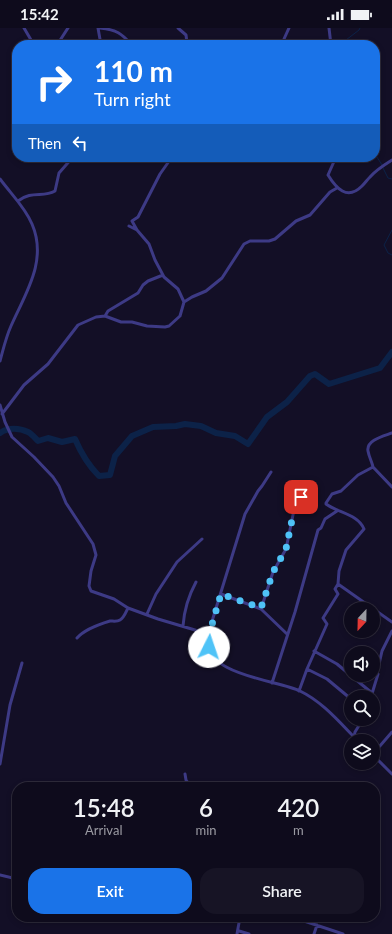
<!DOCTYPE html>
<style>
:root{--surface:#0e0b1c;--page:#171425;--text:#f1f3f6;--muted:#9b9ba3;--line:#2e2b3b;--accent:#1a73e8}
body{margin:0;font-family:Lato,sans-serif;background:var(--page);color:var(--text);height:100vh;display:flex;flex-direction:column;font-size:15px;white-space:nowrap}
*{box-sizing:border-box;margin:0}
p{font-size:13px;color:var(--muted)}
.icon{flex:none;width:22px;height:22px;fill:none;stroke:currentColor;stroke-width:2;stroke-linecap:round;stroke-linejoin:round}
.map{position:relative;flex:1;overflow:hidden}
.details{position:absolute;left:12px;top:754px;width:368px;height:140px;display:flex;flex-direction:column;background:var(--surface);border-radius:16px;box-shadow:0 2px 6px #0003,0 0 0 1px var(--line)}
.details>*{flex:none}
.top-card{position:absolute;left:12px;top:12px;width:368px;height:122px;border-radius:16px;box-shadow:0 2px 6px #0003,0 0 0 1px var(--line);background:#1a73e8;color:#fff;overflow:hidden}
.needle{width:26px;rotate:202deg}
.buttons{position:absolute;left:344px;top:574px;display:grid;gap:8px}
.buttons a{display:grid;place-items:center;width:36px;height:36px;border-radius:50%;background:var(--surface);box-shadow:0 2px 6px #0003,0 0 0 1px var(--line);font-size:20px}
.pin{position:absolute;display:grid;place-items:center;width:34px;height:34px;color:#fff;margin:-17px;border-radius:8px;box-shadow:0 2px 6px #0006}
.me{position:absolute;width:44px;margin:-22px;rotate:4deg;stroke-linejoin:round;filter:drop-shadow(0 0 3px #0008)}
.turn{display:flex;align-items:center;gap:14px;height:84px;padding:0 16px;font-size:18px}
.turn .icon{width:52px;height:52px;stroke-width:2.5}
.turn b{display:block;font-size:28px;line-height:34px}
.then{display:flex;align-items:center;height:38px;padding:0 16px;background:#0003;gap:8px;font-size:15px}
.eta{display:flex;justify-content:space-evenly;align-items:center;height:68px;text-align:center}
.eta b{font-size:24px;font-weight:600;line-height:28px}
.button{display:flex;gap:8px;margin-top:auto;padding:8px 16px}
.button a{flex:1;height:46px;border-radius:16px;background:var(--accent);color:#fff;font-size:16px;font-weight:600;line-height:46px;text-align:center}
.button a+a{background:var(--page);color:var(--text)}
.status{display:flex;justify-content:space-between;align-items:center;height:28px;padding:0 20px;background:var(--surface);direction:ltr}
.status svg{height:11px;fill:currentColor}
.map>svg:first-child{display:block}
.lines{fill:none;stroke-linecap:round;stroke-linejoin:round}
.stream{stroke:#0c2248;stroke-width:1}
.river{stroke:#0c2248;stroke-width:6}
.street{stroke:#3d3a85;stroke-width:3}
.route{stroke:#4fc3f7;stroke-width:7;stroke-dasharray:0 12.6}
</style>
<div class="status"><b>15:42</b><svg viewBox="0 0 49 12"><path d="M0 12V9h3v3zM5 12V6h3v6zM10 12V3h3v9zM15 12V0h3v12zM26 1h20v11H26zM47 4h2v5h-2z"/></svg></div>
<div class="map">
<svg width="392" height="906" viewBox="0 0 392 906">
<rect width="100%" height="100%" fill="#130f26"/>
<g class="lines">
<!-- stream -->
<path class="stream" d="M344,17l2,-5 13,-10 1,-2
M375,126l7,11
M383,140l5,10 4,1
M392,202l-8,15 4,8 4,2"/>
<!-- river -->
<path class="river" d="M0,405c8,-6 20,-5 28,-1 4,2 7,6 10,9l10,-3 14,4 13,-3c6,14 13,26 24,37l11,-1 5,-19 17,-20 21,-9 23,-1 9,-2 16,2 15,7 19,3 13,8 19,-27 20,-15 23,-26 5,-2 14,10 51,-16 12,-16"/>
<!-- street -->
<path class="street" d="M24,0l10,17
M98,0l3,17
M100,0c17,2 21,5 32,17
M178,0l8,7 1,8
M329,0l2,17
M57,17l11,-17
M179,17l5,-2 3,1
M283,17l1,-6 5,-11
M172,129l-12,17 -22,43 -6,4 5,9 12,14 6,16 9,17 14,12 6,13
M336,129l-8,18c8,13 19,26 34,11 3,-3 5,-6 8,-9 6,-7 14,-12 22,-17
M0,151c11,15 25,28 32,45 16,37 -7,70 -21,102 -5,11 -8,24 -11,35
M18,173c14,-11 25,-3 37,-10l4,-18 14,-16
M129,198l8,4
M105,288l3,-5 30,-18 5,-8 5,-4 15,-6
M0,377l5,17 7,15 22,20 19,20 6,9 7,17 27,41 3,11 -5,16 -2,15 2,5 23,8 14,9 30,11 37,11 14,6c-10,39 69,44 91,55 23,11 40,32 58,50
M2,386l22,-29 24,-21 30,-39 18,-8 9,-1 16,6h11l15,4 18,1 4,-1 11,-10 4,-14 8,-5 14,-6 16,-13 22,-34 6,-3h19l6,-2 21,-18 14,-6 20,-23 7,-4
M373,439l19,20
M338,556l54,38
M221,566l40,15 26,25
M261,581l12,-37 13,-23 8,-39 7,-13
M147,586l9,-20 21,-32 25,-23
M183,598c1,-15 6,-31 13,-44
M209,608l4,-18 32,-104 13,-23 4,-5 9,-14
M77,610c7,-8 23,-14 33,-17 3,0 7,1 10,-1 4,-2 6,-8 8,-12
M314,623l23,13 35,29
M307,641l20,10 24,20
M272,655l23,-71 23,-82 3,-2 4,-9 12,-8
M299,663l8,-22 20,-45 -4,-6 15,-24 -3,-5 3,-5 1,-13 7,-21 18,-21c-6,-15 -26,-16 -38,-25v-1l6,-9 9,-3 17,-16 15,-8c-1,-5 -4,-10 -5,-16 -2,-11 16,-15 24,-18
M371,669l7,-23 -1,-1 5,-22 10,-20
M354,709l1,-5 8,-13
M373,726l19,-22
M373,727l19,19
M0,736l10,-59 12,-42
M185,746l1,6 5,7
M0,847l17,4
M292,889l51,17
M239,903l10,3
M237,906l3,-17
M314,906l3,-9"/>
</g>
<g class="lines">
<!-- route -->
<path class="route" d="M209,619l-2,-5 1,-4 13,-44 40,14 12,-36 13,-23 8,-39 7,-13"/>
</g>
</svg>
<div class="buttons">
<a><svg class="needle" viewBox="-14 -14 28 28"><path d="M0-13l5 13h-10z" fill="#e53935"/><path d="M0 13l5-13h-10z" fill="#9b9ba3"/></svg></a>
<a><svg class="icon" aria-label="sound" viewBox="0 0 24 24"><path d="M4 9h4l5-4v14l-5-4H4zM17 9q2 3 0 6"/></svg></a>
<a><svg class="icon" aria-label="search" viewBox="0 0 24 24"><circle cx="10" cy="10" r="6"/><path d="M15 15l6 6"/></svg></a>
<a><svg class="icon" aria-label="layers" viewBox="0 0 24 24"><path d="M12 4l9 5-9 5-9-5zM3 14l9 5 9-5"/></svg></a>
</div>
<div class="pin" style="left:301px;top:469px;background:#d93025"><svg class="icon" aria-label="arrive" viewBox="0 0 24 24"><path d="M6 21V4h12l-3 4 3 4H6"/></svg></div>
<svg class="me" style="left:209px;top:619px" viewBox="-20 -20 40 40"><circle r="19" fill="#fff"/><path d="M0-13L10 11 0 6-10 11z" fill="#4fc3f7"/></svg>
<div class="top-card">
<div class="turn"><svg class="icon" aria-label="right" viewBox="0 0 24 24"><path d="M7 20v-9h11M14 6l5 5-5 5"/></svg><div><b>110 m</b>Turn right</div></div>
<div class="then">Then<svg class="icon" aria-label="left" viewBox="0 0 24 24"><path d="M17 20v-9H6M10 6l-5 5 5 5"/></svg></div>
</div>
<section class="details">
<div class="eta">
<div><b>15:48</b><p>Arrival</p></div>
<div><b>6</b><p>min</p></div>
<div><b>420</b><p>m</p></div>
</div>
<div class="button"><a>Exit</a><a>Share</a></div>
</section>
</div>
